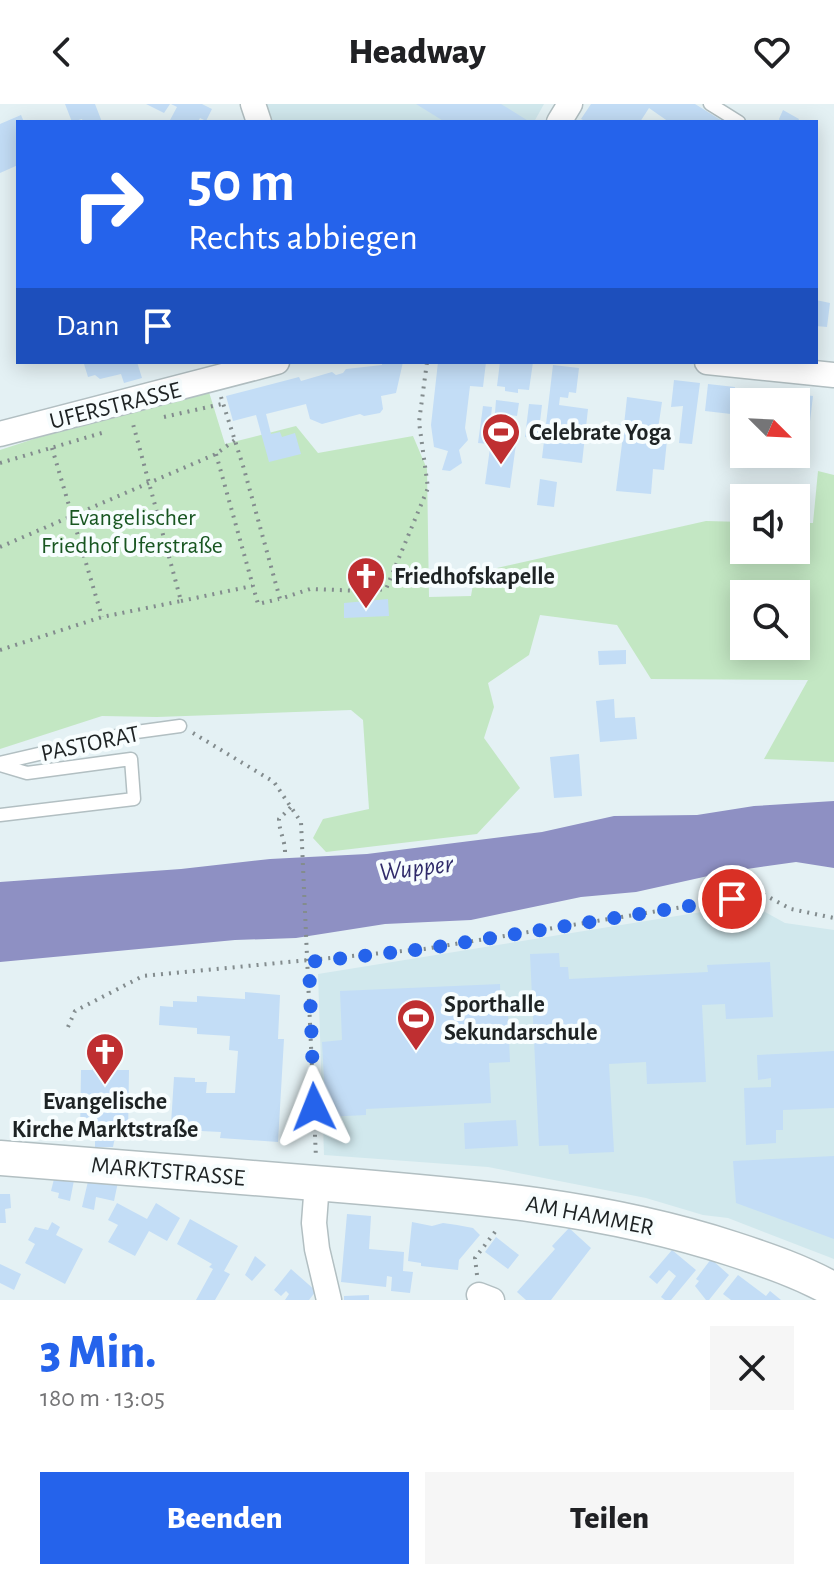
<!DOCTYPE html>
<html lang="de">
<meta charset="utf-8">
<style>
:root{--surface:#fff;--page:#f6f6f6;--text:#202124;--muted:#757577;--accent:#2563eb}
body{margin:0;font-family:"Alegreya Sans",sans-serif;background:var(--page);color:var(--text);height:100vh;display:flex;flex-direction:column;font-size:30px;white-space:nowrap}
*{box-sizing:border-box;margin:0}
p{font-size:26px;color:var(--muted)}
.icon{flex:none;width:44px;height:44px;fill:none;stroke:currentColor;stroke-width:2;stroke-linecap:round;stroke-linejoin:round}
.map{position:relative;height:1196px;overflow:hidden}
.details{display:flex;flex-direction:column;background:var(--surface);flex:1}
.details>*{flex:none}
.banner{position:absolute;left:16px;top:16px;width:802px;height:244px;border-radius:0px;box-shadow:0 4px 20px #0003;background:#2563eb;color:#fff;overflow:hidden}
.needle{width:52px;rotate:114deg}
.tools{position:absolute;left:730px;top:284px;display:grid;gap:16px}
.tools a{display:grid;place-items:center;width:80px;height:80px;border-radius:0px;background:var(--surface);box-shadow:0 4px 20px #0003;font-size:40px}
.pin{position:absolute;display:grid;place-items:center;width:68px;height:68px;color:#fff;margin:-34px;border:4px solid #fff;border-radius:50%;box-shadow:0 2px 8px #0007}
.me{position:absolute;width:88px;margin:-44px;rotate:358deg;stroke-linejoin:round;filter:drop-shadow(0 0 6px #0008)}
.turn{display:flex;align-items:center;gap:28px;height:168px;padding:0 40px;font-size:36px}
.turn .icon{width:104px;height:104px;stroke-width:2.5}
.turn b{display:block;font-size:56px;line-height:68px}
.then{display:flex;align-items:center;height:76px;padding:0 40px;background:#0003;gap:16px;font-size:30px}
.round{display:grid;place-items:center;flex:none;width:84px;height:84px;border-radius:0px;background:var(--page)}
.overview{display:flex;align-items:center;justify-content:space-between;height:136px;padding:0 40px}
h1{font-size:48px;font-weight:800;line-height:60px;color:var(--accent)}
.button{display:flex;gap:16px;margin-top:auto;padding:16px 40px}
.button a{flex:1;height:92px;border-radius:0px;background:var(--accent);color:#fff;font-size:32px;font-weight:800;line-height:92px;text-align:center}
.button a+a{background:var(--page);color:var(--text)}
header{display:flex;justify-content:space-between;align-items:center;height:104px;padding:0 40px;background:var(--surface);font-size:36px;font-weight:800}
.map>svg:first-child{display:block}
.built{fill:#d1e8ed}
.green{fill:#c3e7c3;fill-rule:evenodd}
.water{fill:#8e90c3}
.building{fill:#c3ddf6}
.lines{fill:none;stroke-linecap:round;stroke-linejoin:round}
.lane-casing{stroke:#b2bfc2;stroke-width:15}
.street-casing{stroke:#b2bfc2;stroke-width:27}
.secondary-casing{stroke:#b2bfc2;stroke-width:37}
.path{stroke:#838c8e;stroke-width:4;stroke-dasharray:2 6;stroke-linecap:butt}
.lane{stroke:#fff;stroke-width:12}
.street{stroke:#fff;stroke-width:24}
.secondary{stroke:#fff;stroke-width:34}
.route{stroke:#2563eb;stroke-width:14;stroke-dasharray:0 25.2}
.labels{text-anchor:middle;stroke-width:8;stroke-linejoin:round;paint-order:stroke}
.street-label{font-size:24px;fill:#1e2324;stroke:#f7fdfe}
.poi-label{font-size:24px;font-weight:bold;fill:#1e2324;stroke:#f7fdfe;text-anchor:start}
.park-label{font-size:24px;fill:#185621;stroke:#f7fdfe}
.water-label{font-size:26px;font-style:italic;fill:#302b6a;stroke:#f7fdfe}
</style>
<header><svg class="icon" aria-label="back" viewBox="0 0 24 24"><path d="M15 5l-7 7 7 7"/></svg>Headway<svg class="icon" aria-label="heart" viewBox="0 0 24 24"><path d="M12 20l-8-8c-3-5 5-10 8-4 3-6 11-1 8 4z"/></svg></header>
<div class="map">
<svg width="834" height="1196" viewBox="0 0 834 1196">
<rect width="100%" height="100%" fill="#e4f1f4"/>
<!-- built -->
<path class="built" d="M261,0h283l-10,18h-266z
M751,800l34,19 49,7v329l-106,-41 -25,-3 -57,-17 -158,-31 -164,-12 -6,-181z"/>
<!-- green -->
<path class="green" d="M209,288l16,52 71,-18 22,27 95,-17 14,33 2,128 42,-1 4,-23 231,-52 38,1v28h52v-27h17l5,-52 16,4v287l-70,-3 44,-79 -157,-1 -34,-54 -77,-10 -11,40 -41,28 6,24 -10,31 36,50 -43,46 -151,18 -13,-14 10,-19 46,-10 -6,-89 -12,-10 -194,7 -55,-1 -102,33v-299l80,-26zM744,490h52v52h-52z"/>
<!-- water -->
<path class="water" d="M834,697v67l-38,-6 -70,10 -90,20 -55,5 -110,23 -86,4 -89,14 -61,2 -235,22v-80l181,-13 89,-10 97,-5 175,-22 72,-16 83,-1 57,-9z"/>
<!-- building -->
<path class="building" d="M65,0h30l7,18h-19l-1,-3 -10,3z
M146,0h24l-6,9z
M171,0h31l10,5 -6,12 -6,-3 -2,4h-29l8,-15z
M416,0h85l29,18h-85z
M591,0h104l29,18h-55l-20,-14 -9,14h-53l-6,-3z
M783,6l16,9 -1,3h-18l-1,-3z
M21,11l3,7h-6v43l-18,8v-49z
M816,196l14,3 -3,24 -11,-1z
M86,258h51l5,16 -18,5 -3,-9 -21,5 -5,-4 -7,2 -4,-13z
M382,258h21l-7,31 -15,3 2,13 -3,4 -16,3 -4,-2 -38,10 -12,-5 -4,-15 -40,10 5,20 9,-2 2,5 13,-4 6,21 -32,8 -13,-47 -23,6 -7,-25 73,-19 2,4 31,-9 4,3 7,-2 3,-4 36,-4z
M438,258h48l-3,25 -13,-1 -5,42 3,12 -9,10 3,13 -12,8 -8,-1 6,-19 -14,-4 -3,-22z
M500,258h33l-4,28 -11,-1v4l-13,-2v-4l-8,-1z
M553,261l26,3 -3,25 -7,-1 -1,6 -8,-1 -1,8 29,4 -6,54 -40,-5z
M674,276l26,3 -8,61 -13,-1 4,-37 -12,1z
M708,280l27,3 -4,27 -26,-3z
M744,284l69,8 -5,42 -12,-1v-35h-53z
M627,293l35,5 -4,27 10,1 -4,40 -11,-1 -2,25 -35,-3 7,-55 -8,-1 2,-11 7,1z
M496,296l23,3 -2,13 -22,-3z
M529,300l13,1 -4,34 -13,-2z
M483,302l9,1 -4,37 -10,-1z
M491,337l25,3 -6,44 -25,-4z
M540,375l17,3 -3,25 -17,-2z
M388,495l1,17 -45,2v-15z
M626,546v14l-27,1 -1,-14z
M614,595l1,19 20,-1 2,22 -37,3 -4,-41z
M579,650l3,42 -28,2 -4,-41z
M559,849l1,14h8l1,12 139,-7 -1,-7 63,-3 3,55 -47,2 -1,-15 -23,1 4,77 -59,2 -1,-22 -37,2 5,88 -45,2 -1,-9 -29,1 -9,-192z
M500,880l1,31h7l2,47 -21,1 2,40 -125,6v6l-40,2 -4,-75 20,-2 -2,-49z
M245,888l35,3 -2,44h6l-6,103 -58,-4 1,-6 -20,-1v-5l-30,-2 3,-47 21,1v4h12l-1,11h29l3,-42 -9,-1 1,-14 -33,-2v-6l-38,-3 1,-19 13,1v-6l24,1v-6l48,3z
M93,945h25l-1,21h12l-1,67h-13l-2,10h-18v-10h-15l1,-67h11z
M834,947v57l-51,2v20h-7v13l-30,2 -2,-57 27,-1v-9l-13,2 -1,-25z
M516,1016l2,26 -53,3 -1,-26z
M834,1052v83l-98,-36 -3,-42z
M56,1067l19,4 -5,26 -12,-3 1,-5 -8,-2z
M89,1073l29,5 -4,19 -18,-4 -2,13 -12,-3z
M0,1090h10l1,14 -6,1 1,14h-6z
M117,1099l30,16 9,-16 24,15 -13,23 -18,-10 -14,25 -27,-14 10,-17 -10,-5z
M347,1110l24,2 -2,33 35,3 -1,19 10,1 -3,21 -19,-2 1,-14 -5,-1 -1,11 -45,-5z
M190,1115l48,27 -14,25 6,3 -15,26h-19l17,-31 -4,-2 3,-3 -35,-20z
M52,1118l8,5 -4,8 27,14 -18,35 -40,-21 10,-19 -7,-4 7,-13 13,3z
M412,1118l20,4 11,-3 14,2 16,3 7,7 -21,25 -1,10 -37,-4v-3l-13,-2z
M569,1124l22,20 -40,52h-25l-9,-8 38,-43 -3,-3z
M496,1133l23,18 -11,14 -23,-17z
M672,1146l24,20 -25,30h-6l-4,-3 15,-21 -7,-6 -12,14 -8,-7z
M255,1152l11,9 -14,16 -7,-6z
M711,1155l18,16 -20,25h-3l-11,-14 4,-5 -3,-2z
M0,1160l21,10 -7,16 -14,-7z
M291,1165l25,22 -7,9h-24l4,-6 -3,-3 -5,5 -7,-6z
M738,1171l28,21 4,-5 11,9h-50l-8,-6z
M369,1191v5h-25v-4z"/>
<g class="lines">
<defs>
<path id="lane" d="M710,0l29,18
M0,659l129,-30 51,-7
M0,661l27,8 104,-14 3,40 -134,16"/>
<path id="street" d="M253,0l6,18
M559,18l11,-18
M707,258l127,13
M0,330l277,-72
M317,1079l-3,40 3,26 12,51
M479,1191l13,5"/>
<path id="secondary" d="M0,1054c113,8 226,18 339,27 133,11 266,22 394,64 34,11 69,23 101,41"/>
</defs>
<!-- lane casing -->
<use href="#lane" class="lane-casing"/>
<!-- street casing -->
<use href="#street" class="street-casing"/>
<!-- secondary casing -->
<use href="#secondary" class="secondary-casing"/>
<!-- path -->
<path class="path" d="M221,293l23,72 36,130 30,-10 55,2 21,-2 42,-101 -9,-66 8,-60
M164,313l58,-13
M52,344l50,169
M216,350l42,150 21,-5
M0,359l105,-31
M0,443l216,-93 19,-14
M181,497l71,-15
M0,546l102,-33 79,-16 -48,-177
M193,629l81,49 27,40 15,336
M285,748c0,-12 -6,-21 -6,-33l12,-12
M68,923l7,-16 68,-35 281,-27 339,-55 28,15 43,9
M477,1171l-2,-17 23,-30"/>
<!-- lane -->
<use href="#lane" class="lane"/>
<!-- street -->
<use href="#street" class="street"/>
<!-- secondary -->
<use href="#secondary" class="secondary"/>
</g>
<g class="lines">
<!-- route -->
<path class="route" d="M314,1003l-5,-145 115,-13 308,-50"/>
</g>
<!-- icons -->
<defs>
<symbol id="stadium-pin" viewBox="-11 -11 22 30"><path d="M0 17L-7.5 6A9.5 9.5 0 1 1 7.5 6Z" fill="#bf2f31" stroke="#f7fdfe"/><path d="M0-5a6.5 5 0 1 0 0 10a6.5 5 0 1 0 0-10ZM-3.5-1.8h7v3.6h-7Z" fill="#fff"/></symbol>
<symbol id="church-pin" viewBox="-11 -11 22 30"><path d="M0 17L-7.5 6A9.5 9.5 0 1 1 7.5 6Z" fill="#bf2f31" stroke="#f7fdfe"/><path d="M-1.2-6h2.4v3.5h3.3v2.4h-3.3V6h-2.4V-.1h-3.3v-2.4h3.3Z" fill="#fff"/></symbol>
</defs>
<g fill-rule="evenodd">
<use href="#stadium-pin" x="479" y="306" width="44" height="60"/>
<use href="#church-pin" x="344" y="450" width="44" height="60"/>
<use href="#stadium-pin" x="394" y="892" width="44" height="60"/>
<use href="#church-pin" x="83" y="926" width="44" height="60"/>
</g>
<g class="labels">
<!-- street labels -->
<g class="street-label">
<text transform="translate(115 301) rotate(-14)" y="8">UFERSTRASSE</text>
<text transform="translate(90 639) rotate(-12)" y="8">PASTORAT</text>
<text transform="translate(168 1067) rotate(5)" y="8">MARKTSTRASSE</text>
<text transform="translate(590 1111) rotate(11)" y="8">AM HAMMER</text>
</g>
<!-- poi labels -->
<g class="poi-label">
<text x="529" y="336">Celebrate Yoga</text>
<text x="394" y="480">Friedhofskapelle</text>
<text x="444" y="908">Sporthalle<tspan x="444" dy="28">Sekundarschule</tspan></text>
<text x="105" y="1005" text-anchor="middle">Evangelische<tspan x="105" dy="28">Kirche Marktstraße</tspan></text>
</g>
<!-- park labels -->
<g class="park-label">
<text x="132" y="421">Evangelischer<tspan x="132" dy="28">Friedhof Uferstraße</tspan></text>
</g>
<!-- water labels -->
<g class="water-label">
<text transform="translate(416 763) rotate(-7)" y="9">Wupper</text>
</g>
</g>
</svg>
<div class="tools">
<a><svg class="needle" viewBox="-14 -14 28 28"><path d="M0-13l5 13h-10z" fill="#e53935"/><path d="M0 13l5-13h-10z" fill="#757577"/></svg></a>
<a><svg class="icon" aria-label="sound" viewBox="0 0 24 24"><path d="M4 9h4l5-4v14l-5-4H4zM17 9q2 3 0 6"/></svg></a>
<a><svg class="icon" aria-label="search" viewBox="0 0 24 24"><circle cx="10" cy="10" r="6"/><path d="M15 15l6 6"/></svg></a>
</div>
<div class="pin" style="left:732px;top:795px;background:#d93025"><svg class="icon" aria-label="arrive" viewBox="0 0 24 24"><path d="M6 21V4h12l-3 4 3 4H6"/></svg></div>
<svg class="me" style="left:314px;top:1003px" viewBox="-20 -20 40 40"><path d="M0-17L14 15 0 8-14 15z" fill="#2563eb" stroke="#fff" stroke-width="4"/></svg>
<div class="banner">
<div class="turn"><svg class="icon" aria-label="right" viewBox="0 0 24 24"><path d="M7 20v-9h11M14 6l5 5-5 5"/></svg><div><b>50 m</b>Rechts abbiegen</div></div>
<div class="then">Dann<svg class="icon" aria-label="arrive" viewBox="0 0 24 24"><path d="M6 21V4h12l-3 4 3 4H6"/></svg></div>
</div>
</div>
<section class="details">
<div class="overview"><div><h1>3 Min.</h1><p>180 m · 13:05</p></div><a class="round"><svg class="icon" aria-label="close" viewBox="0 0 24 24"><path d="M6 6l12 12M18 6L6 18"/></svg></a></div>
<div class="button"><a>Beenden</a><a>Teilen</a></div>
</section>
